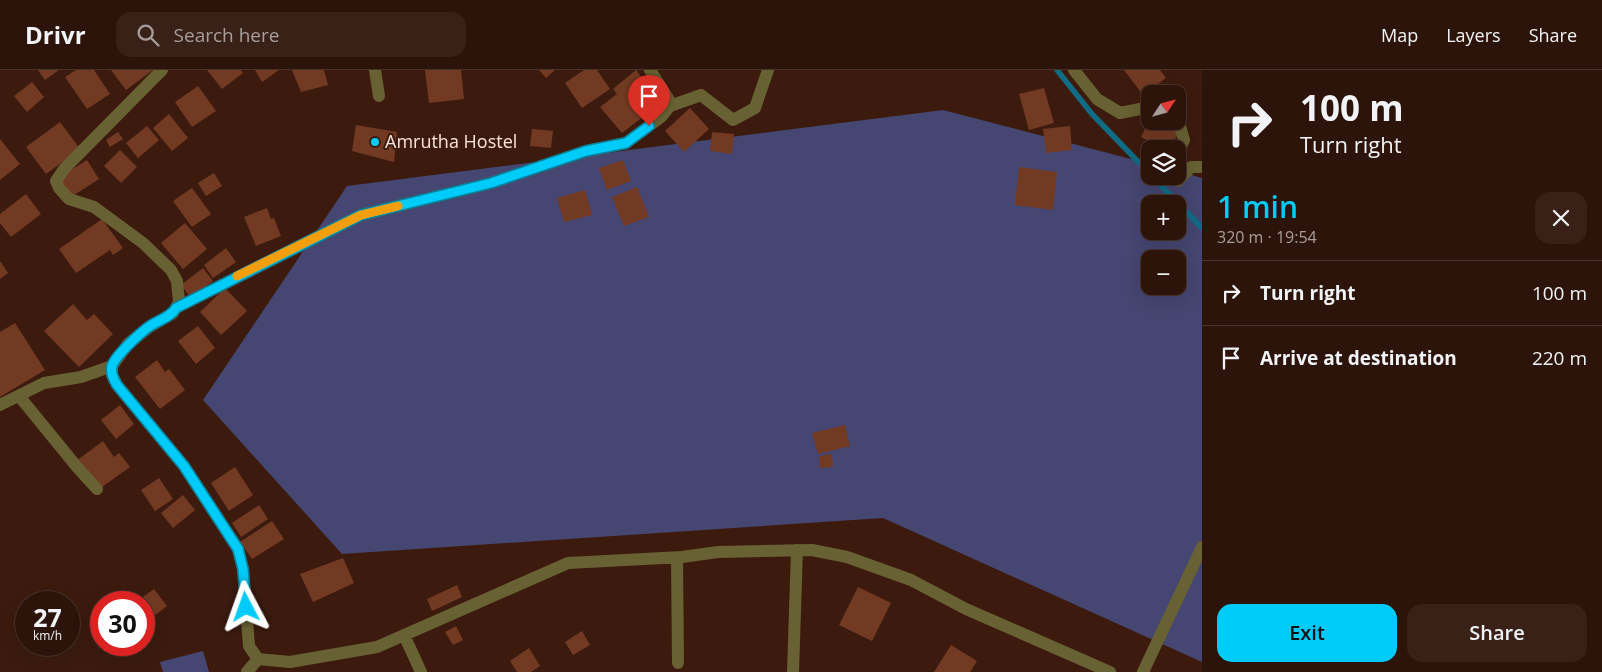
<!DOCTYPE html>
<meta charset="utf-8">
<style>
:root{--surface:#2d140a;--page:#392118;--text:#f1f3f6;--muted:#a79e9c;--line:#48332b;--accent:#00cbf9}
body{margin:0;font-family:"Open Sans",sans-serif;background:var(--page);color:var(--text);height:100vh;display:flex;flex-direction:column;font-size:19px;white-space:nowrap}
*{box-sizing:border-box;margin:0}
p{font-size:16px;color:var(--muted)}
.icon{flex:none;width:28px;height:28px;fill:none;stroke:currentColor;stroke-width:2;stroke-linecap:round;stroke-linejoin:round}
.map{position:relative;flex:1;overflow:hidden}
.sheet{display:flex;flex-direction:column;background:var(--surface);width:400px}
.sheet>*{flex:none}
.guide{background:#2d140a;color:var(--text);overflow:hidden}
.needle{width:32px;rotate:54deg}
.tools{position:absolute;left:1141px;top:15px;display:grid;gap:10px}
.tools a{display:grid;place-items:center;width:45px;height:45px;border-radius:10px;background:var(--surface);box-shadow:0 5px 20px #0002,0 0 0 1px var(--line);font-size:25px}
.speed{position:absolute;left:15px;top:521px;display:flex;gap:10px;font-size:25px;font-weight:700;text-align:center}
.speed>*{display:grid;place-content:center;width:65px;height:65px;border-radius:50%;background:var(--surface);box-shadow:0 5px 20px #0002,0 0 0 1px var(--line);line-height:1}
.speed small{font-size:12px;font-weight:400}
.speed .limit{border:8px solid #d22;background:#fff;color:#111}
.pin{position:absolute;display:grid;place-items:center;width:42px;height:42px;color:#fff;margin:-51px -21px;border-radius:50% 50% 50% 0;rotate:-45deg;box-shadow:0 0 5px #0007}
.pin .icon{rotate:45deg}
.me{position:absolute;width:55px;margin:-28px;rotate:356deg;stroke-linejoin:round;filter:drop-shadow(0 0 4px #0008)}
.turn{display:flex;align-items:center;gap:18px;height:105px;padding:0 15px;font-size:22px}
.turn .icon{width:65px;height:65px;stroke-width:2.5}
.turn b{display:block;font-size:35px;line-height:42px}
.round{display:grid;place-items:center;flex:none;width:52px;height:52px;border-radius:15px;background:var(--page)}
.head{display:flex;align-items:center;justify-content:space-between;height:85px;padding:0 15px}
h1{font-size:30px;font-weight:600;line-height:38px;color:var(--accent)}
.button{display:flex;gap:10px;margin-top:auto;padding:10px 15px}
.button a{flex:1;height:58px;border-radius:15px;background:var(--accent);color:#111;font-size:20px;font-weight:600;line-height:58px;text-align:center}
.button a+a{background:var(--page);color:var(--text)}
ul{padding:0;list-style:none}
li{display:flex;align-items:center;gap:15px;height:65px;padding:0 15px;border-top:1px solid var(--line)}
li div{flex:1}
li b{display:block;font-size:19px}
li em{font-style:normal}
header{display:flex;align-items:center;gap:30px;box-sizing:border-box;height:70px;padding:0 25px;background:var(--surface);border-bottom:1px solid var(--line)}
header strong{font-size:24px}
nav{display:flex;gap:28px;margin-inline-start:auto;font-size:18px}
.search{width:350px;height:45px;background:var(--page);display:flex;align-items:center;gap:12px;box-sizing:border-box;padding:0 18px;border-radius:15px;color:var(--muted);font-size:19px}
main{display:flex;flex:1;min-height:0}
.map>svg:first-child{display:block}
.green{fill:#454671;fill-rule:evenodd}
.lines{fill:none;stroke-linecap:round;stroke-linejoin:round}
.stream{stroke:#0f6c84;stroke-width:5.5}
.building{fill:#733a23}
.minor{stroke:#686133;stroke-width:12}
.route-casing{stroke:#0084a2;stroke-width:12}
.route{stroke:#00cbf9;stroke-width:9}
.slow{stroke:#f59e0b;stroke-width:9}
.poi-dot{fill:#00cbf9;stroke:#3c1b0e;stroke-width:2}
.labels{text-anchor:middle;stroke-width:4;stroke-linejoin:round;paint-order:stroke}
.poi-label{font-size:18px;fill:#fbe4db;stroke:#3c1b0e;text-anchor:start}
</style>
<header>
<strong>Drivr</strong>
<div class="search"><svg class="icon" aria-label="search" viewBox="0 0 24 24"><circle cx="10" cy="10" r="6"/><path d="M15 15l6 6"/></svg>Search here</div>
<nav><a>Map</a><a>Layers</a><a>Share</a></nav>
</header>
<main>
<div class="map">
<svg width="1202" height="602" viewBox="0 0 1202 602">
<rect width="100%" height="100%" fill="#3c1b0e"/>
<!-- green -->
<path class="green" d="M943,40l207,54v12h28v-5l24,7v484l-319,-144 -541,36 -139,-154 144,-214zM1150,134h28v27h-28zM1150,189h28v27h-28z
M203,581l6,21h-46l-3,-10z"/>
<g class="lines">
<!-- stream -->
<path class="stream" d="M1057,0l35,44 58,60
M1152,106l50,52"/>
</g>
<!-- building -->
<path class="building" d="M38,0h21l-14,10z
M76,0h18l16,24 -23,15 -22,-32z
M111,0h42l-27,20z
M207,0h34l2,3 -21,16z
M255,0h24l-17,12z
M292,0h32l4,15 -27,7z
M425,0h36l3,29 -35,4z
M539,0h16l-9,8z
M584,0h13l13,19 -28,19 -17,-25z
M636,0l26,32 -40,31 -22,-26 17,-13 -4,-5z
M1124,0h36l6,8 -23,17z
M32,12l12,15 -17,15 -13,-16z
M198,16l18,25 -24,16 -17,-25z
M1044,18l10,35 -25,7 -10,-36z
M690,38l19,21 -25,23 -19,-21z
M169,44l19,24 -16,13 -19,-23z
M1149,51h11l19,11 -10,17h-5l-23,-12z
M60,52l20,27 -34,25 -20,-27z
M356,55l41,7 -3,30 -42,-11z
M147,56l12,14 -21,18 -12,-15z
M1070,56l2,24 -26,3 -3,-24z
M532,59l21,2 -2,17 -21,-2z
M118,62l5,7 -13,8 -4,-7z
M712,62l22,2 -2,20 -22,-3z
M0,69l20,25 -20,16z
M120,80l17,17 -16,16 -17,-17z
M87,90l12,19 -28,18 -13,-19z
M623,90l8,21 -24,9 -8,-22z
M1019,97l38,5 -4,38 -38,-5z
M214,103l8,13 -16,10 -8,-13z
M637,117l12,30 -25,9 -12,-29z
M192,118l19,26 -19,13 -19,-26z
M585,120l7,25 -28,7 -7,-24z
M26,124l15,20 -30,23 -11,-14v-9z
M267,138l4,11 3,-1 7,18 -25,10 -12,-29z
M102,149l21,29 -10,7 -3,-5 -34,23 -17,-24z
M185,153l22,26 -24,20 -22,-26z
M226,178l10,14 -23,16 -9,-13z
M0,191l8,12 -8,6z
M203,198l10,13 -22,17 -10,-13z
M225,218l22,23 -26,24 -21,-23z
M73,234l14,16 7,-6 19,20 -34,33 -35,-36z
M15,253l30,47 -45,27v-65z
M198,256l17,22 -19,16 -18,-23z
M157,290l8,12 4,-3 16,21 -25,19 -25,-32z
M120,335l14,19 -18,15 -15,-19z
M845,355l5,21 -32,8 -6,-21z
M103,371l11,16 5,-4 11,14 -28,20 -26,-26z
M832,384l1,13 -13,1 -1,-12z
M235,397l18,28 -24,16 -18,-28z
M159,408l14,21 -18,12 -14,-21z
M183,425l12,15 -22,18 -12,-15z
M259,435l9,14 -27,18 -9,-14z
M272,451l12,18 -32,20 -12,-17z
M343,488l11,25 -41,19 -13,-28z
M457,515l5,12 -30,14 -5,-12z
M858,517l33,16 -19,38 -33,-16z
M154,519l13,17 -21,16 -2,-3v-17h-8z
M456,556l7,14 -10,5 -8,-13z
M582,561l8,14 -17,10 -8,-13z
M951,575l26,16 -7,11h-36z
M529,578l11,18 -9,6h-14l-7,-11z"/>
<g class="lines">
<!-- minor -->
<path class="minor" d="M162,0l-98,99 -8,12 3,7 10,11 25,8 49,36 28,27 6,11 2,21 -6,11 -24,14 -21,17 -16,22v9l5,10 67,81 54,83 5,20 6,77 9,13 32,3 87,-15 191,-84 114,-6 36,-5 94,-2 35,7 64,23 55,29 144,63
M375,0l4,26
M1074,0l23,29 23,14 20,-4 10,1
M670,36l31,-11 32,25 22,-12 13,-38
M1176,51l3,2 5,17 -6,13
M1172,106l6,5 13,-14h11
M176,238l185,-93 130,-32 95,-32 40,-8 35,-26 9,-11 -2,-8 -18,-28
M19,326l58,71 20,22
M0,335l44,-22 37,-6 31,-11
M677,487l1,106
M404,565l17,37
M247,602l11,-13
M793,602l4,-122
M1143,602l59,-125"/>
</g>
<g class="lines">
<defs>
<path id="route" d="M246,537l-3,-38 -5,-20 -54,-83 -67,-81c-3,-5 -7,-13 -5,-19 3,-10 29,-34 38,-40 9,-6 21,-9 26,-18l185,-93 130,-32 95,-32 40,-8 23,-17"/>
</defs>
<!-- route casing -->
<use href="#route" class="route-casing"/>
<!-- route -->
<use href="#route" class="route"/>
<!-- slow -->
<path class="slow" d="M237,206l124,-61 37,-9"/>
</g>
<!-- markers -->
<circle class="poi-dot" cx="375" cy="72" r="5"/>
<g class="labels">
<!-- poi labels -->
<g class="poi-label">
<text x="385" y="78">Amrutha Hostel</text>
</g>
</g>
</svg>
<div class="tools">
<a><svg class="needle" viewBox="-14 -14 28 28"><path d="M0-13l5 13h-10z" fill="#e53935"/><path d="M0 13l5-13h-10z" fill="#a79e9c"/></svg></a>
<a><svg class="icon" aria-label="layers" viewBox="0 0 24 24"><path d="M12 4l9 5-9 5-9-5zM3 14l9 5 9-5"/></svg></a>
<a>+</a>
<a>−</a>
</div>
<div class="speed"><div>27<small>km/h</small></div><div class="limit">30</div></div>
<div class="pin" style="left:649px;top:56px;background:#d93025"><svg class="icon" aria-label="arrive" viewBox="0 0 24 24"><path d="M6 21V4h12l-3 4 3 4H6"/></svg></div>
<svg class="me" style="left:246px;top:537px" viewBox="-20 -20 40 40"><path d="M0-17L14 15 0 8-14 15z" fill="#00cbf9" stroke="#fff" stroke-width="4"/></svg>
</div>
<section class="sheet">
<div class="guide">
<div class="turn"><svg class="icon" aria-label="right" viewBox="0 0 24 24"><path d="M7 20v-9h11M14 6l5 5-5 5"/></svg><div><b>100 m</b>Turn right</div></div>
</div>
<div class="head"><div><h1>1 min</h1><p>320 m · 19:54</p></div><a class="round"><svg class="icon" aria-label="close" viewBox="0 0 24 24"><path d="M6 6l12 12M18 6L6 18"/></svg></a></div>
<ul>
<li><svg class="icon" aria-label="right" viewBox="0 0 24 24"><path d="M7 20v-9h11M14 6l5 5-5 5"/></svg><div><b>Turn right</b></div><em>100 m</em></li>
<li><svg class="icon" aria-label="arrive" viewBox="0 0 24 24"><path d="M6 21V4h12l-3 4 3 4H6"/></svg><div><b>Arrive at destination</b></div><em>220 m</em></li>
</ul>
<div class="button"><a>Exit</a><a>Share</a></div>
</section>
</main>
